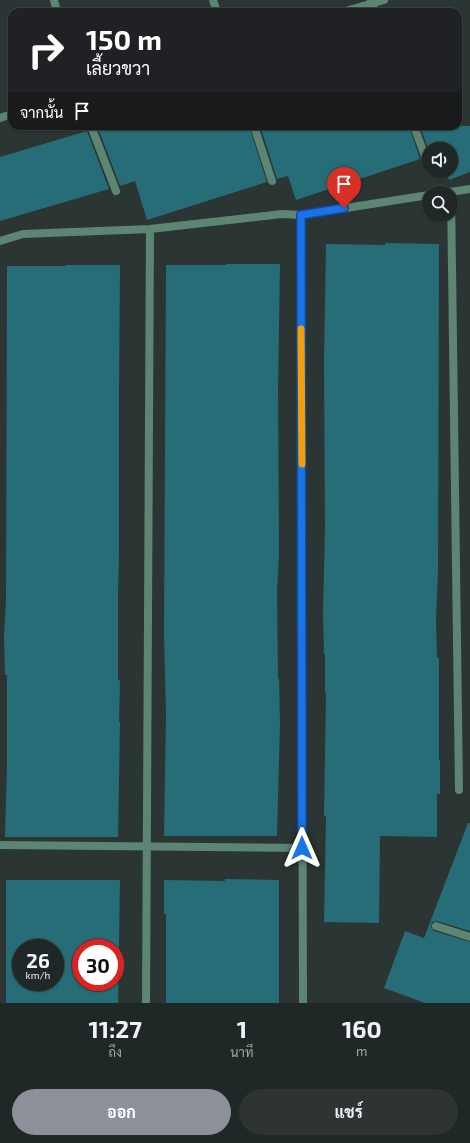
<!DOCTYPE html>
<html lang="th">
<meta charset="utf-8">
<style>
:root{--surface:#202827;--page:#2d3433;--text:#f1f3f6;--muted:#a2a6a7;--line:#3d4444;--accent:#8c9099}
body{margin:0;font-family:"Exo 2",Sarabun,sans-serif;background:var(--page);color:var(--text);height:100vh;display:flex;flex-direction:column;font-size:15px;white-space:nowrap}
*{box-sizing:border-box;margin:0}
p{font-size:13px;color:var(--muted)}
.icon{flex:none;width:22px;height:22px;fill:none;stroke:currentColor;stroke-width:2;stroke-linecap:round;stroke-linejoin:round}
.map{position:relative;height:1003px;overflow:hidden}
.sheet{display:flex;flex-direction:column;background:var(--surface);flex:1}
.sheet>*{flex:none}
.hud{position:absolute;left:8px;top:8px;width:454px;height:122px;border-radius:12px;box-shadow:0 1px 3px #0004,0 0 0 1px var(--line);background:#202124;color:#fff;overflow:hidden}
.buttons{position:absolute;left:422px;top:142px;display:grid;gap:8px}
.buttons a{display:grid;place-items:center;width:36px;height:36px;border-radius:50%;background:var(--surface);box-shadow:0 1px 3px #0004,0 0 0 1px var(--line);font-size:20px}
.speed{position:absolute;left:12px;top:939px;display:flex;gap:8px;font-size:20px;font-weight:700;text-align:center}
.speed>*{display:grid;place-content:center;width:52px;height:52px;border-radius:50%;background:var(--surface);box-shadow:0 1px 3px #0004,0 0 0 1px var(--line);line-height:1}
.speed small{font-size:10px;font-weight:400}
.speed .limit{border:6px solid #d22;background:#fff;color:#111}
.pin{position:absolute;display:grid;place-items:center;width:34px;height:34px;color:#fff;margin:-41px -17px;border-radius:50% 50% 50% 0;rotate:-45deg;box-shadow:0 0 4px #0007}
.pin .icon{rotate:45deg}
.me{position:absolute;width:44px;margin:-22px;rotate:0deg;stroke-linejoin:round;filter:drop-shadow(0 0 3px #0008)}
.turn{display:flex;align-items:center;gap:14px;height:84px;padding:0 12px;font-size:18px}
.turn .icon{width:52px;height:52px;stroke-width:2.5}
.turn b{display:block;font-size:28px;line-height:34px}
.then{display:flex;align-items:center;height:38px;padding:0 12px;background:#0003;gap:8px;font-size:15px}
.eta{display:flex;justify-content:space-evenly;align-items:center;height:68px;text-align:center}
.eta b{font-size:24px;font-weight:700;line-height:28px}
.action{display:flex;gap:8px;margin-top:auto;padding:8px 12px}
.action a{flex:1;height:46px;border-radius:24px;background:var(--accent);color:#fff;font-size:16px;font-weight:700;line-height:46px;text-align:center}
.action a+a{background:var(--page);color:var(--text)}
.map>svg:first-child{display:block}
.building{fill:#266d78;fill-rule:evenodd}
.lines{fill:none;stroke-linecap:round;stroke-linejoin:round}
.street{stroke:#5c8573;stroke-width:8}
.route-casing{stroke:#114b97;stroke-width:10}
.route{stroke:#1a73e8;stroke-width:7}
.slow{stroke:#f59e0b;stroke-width:7}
</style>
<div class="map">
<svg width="470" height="1003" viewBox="0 0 470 1003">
<rect width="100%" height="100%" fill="#2b3534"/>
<!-- building -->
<path class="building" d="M106,126h143l18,56 -120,38 -12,-39 -15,5 -22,-58z
M260,126h149l11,33 -124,41 -8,-24 -11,3z
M420,126h50v46l-21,8 -3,-9h5v-22h-22v2z
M87,131l22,58 -109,32v-64z
M385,243l54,1 -1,325 -2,51 1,38h2v102h1v34h-3v43l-57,-1 -1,87 -55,-1 2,-106h-2l2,-123h-1v-39h-1l-1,-41 2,-85 -1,-167 2,-117 59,1z
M226,264h54l-2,123 1,168 -2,35 1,89h1l1,42 -3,115h-113l2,-123 -2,-79 2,-369h60z
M66,265h54l-1,123v168l-1,34v90h2l-1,42h1l-2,115h-113l2,-74v-88h-2l-1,-40 2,-35 1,-334h59z
M468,823h2v108l-33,-10 -5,1 -1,5 3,4 36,11v61h-45l-41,-15 21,-57 19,7z
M225,879l54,1v123h-113v-89h-2v-34l61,1z
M6,880h114l-2,123h-112zM21,948h34v34h-34zM81,948h34v34h-34z"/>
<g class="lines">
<!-- street -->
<path class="street" d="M54,0l3,12
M213,0l4,12
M371,0l4,12
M342,12l42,-12
M0,118l12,-4
M91,126l25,65
M254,126l18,55
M414,126l12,33
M451,192l8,598
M443,193l27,-4
M301,215l2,788
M0,241l23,-7 127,-5 132,-15 19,1 128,-20
M0,845l303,3
M436,926l34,11
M146,1003l4,-774"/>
</g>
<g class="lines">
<defs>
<path id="route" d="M302,848l-1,-633 43,-7"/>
</defs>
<!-- route casing -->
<use href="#route" class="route-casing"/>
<!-- route -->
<use href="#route" class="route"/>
<!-- slow -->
<path class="slow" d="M301,329l1,135"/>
</g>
</svg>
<div class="buttons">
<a><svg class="icon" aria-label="sound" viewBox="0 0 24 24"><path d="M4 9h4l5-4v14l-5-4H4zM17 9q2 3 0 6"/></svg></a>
<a><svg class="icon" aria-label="search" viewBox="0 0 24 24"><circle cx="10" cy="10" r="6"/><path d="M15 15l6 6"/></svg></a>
</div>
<div class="speed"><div>26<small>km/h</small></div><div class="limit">30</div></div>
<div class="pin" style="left:344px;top:208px;background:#d93025"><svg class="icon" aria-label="arrive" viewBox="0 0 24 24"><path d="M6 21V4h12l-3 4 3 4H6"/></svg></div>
<svg class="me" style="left:302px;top:848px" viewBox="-20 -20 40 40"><path d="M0-17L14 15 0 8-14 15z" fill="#1a73e8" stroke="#fff" stroke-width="4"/></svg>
<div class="hud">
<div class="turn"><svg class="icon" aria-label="right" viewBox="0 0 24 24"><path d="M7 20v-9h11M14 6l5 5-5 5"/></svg><div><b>150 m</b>เลี้ยวขวา</div></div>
<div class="then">จากนั้น<svg class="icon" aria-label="arrive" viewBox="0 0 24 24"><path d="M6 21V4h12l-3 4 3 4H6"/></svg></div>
</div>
</div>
<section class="sheet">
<div class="eta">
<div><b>11:27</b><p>ถึง</p></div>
<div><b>1</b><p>นาที</p></div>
<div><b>160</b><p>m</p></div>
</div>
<div class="action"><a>ออก</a><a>แชร์</a></div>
</section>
